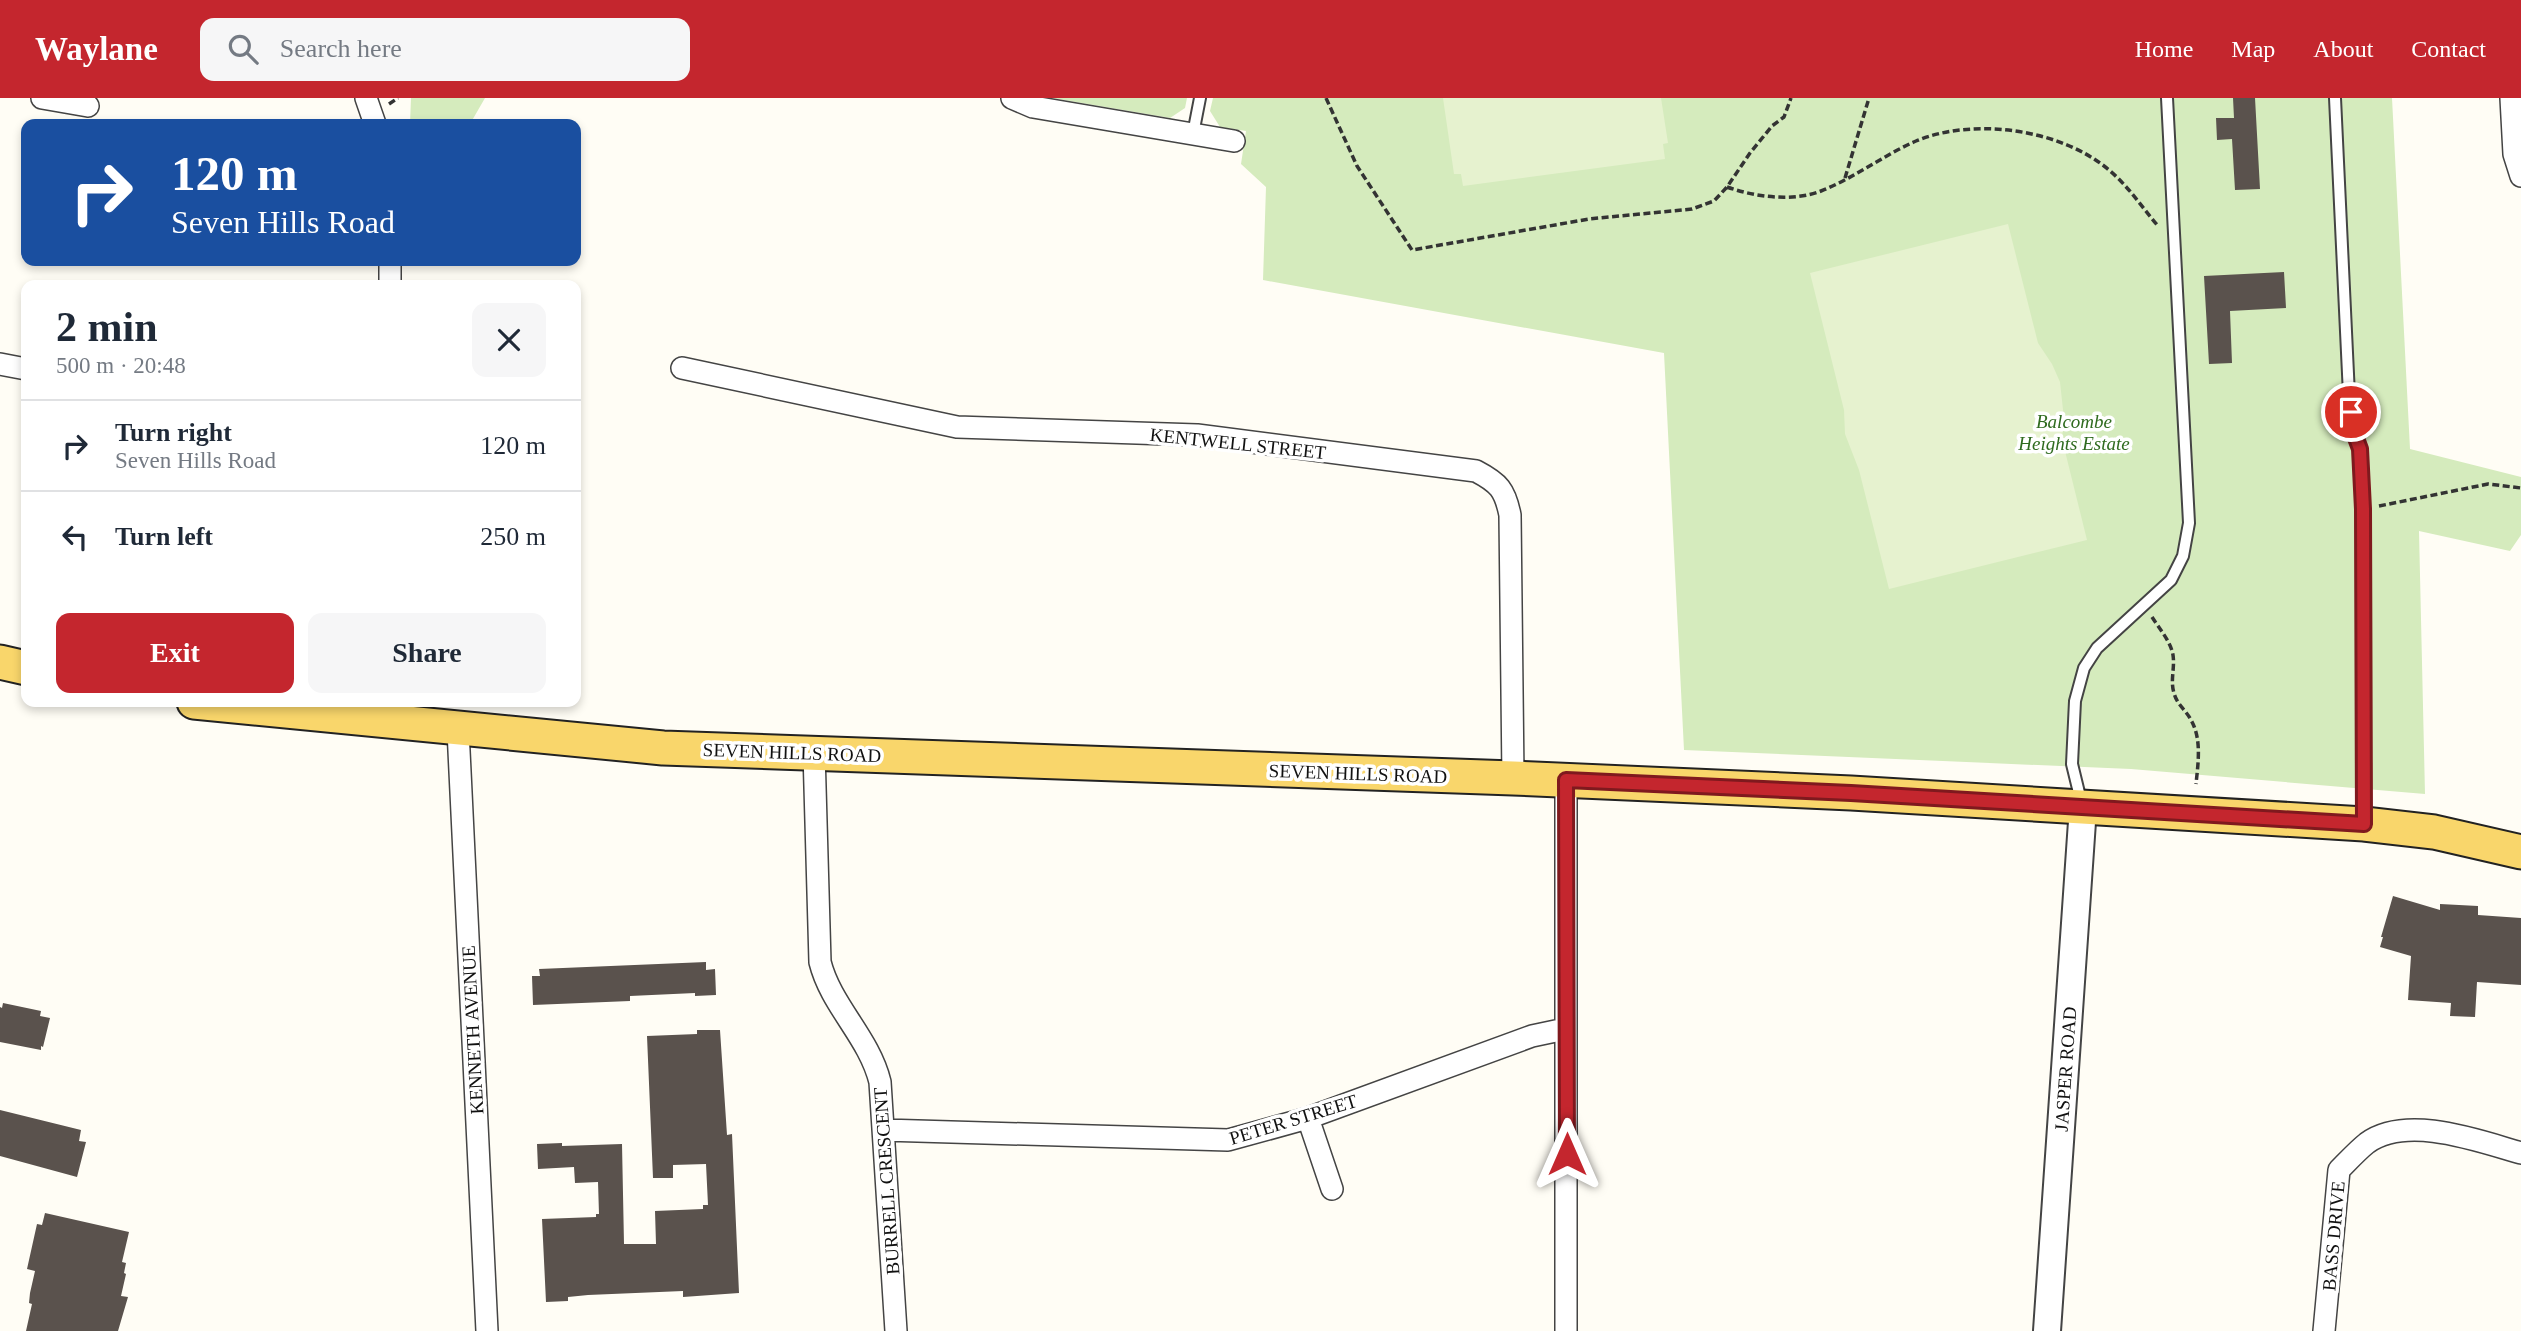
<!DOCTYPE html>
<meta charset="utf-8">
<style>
:root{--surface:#fff;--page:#f6f6f7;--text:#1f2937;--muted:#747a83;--line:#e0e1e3;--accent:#c4262e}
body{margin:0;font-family:"Times New Roman",serif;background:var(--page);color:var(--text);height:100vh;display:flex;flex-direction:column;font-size:26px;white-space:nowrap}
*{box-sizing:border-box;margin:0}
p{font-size:23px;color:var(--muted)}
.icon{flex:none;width:38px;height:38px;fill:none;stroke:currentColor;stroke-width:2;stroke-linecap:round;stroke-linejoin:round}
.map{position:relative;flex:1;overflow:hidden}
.sheet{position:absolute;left:21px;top:182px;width:560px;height:427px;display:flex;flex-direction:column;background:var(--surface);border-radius:14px;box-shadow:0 4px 10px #0003}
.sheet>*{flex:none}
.top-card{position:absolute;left:21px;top:21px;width:560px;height:147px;border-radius:14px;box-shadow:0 4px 10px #0003;background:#1a4fa0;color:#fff;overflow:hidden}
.pin{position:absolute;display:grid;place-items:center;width:60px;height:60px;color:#fff;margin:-30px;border:4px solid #fff;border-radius:50%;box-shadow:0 2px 7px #0007}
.me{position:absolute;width:77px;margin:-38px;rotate:0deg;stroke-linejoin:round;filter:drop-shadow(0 0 5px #0008)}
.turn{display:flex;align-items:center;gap:24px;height:147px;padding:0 35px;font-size:32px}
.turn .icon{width:91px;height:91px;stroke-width:2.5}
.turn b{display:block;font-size:49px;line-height:60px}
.round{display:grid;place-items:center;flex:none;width:74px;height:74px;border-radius:14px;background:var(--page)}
.summary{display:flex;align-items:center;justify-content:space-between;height:119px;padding:0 35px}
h1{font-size:42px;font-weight:800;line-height:52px}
.button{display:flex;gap:14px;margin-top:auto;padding:14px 35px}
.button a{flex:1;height:80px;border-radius:14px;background:var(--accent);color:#fff;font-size:28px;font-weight:800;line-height:80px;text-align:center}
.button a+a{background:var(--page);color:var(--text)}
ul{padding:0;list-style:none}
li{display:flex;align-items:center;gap:21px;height:91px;padding:0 35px;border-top:2px solid var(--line)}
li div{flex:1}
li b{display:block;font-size:26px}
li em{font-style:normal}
header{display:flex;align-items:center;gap:42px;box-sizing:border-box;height:98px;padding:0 35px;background:var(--accent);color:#fff}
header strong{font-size:33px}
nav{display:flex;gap:38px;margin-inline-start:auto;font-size:24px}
.search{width:490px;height:63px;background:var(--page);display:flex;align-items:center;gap:18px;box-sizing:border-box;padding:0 24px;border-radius:14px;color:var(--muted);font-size:26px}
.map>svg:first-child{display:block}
.green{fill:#d5ebbd}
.pitch{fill:#e6f2cf}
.building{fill:#5a524d}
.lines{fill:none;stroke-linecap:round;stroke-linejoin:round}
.service-casing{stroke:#444;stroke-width:14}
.minor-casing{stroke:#444;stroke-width:24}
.tertiary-casing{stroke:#444;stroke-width:30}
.primary-casing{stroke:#222;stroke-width:37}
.path{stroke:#333;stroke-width:3.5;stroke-dasharray:7 3.5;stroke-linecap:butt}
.service{stroke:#fff;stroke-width:10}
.minor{stroke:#fff;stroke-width:21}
.tertiary{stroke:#fff;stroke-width:26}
.primary{stroke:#f9d66b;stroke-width:33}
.route-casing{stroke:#7f191e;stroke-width:18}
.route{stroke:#c4262e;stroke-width:12}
.labels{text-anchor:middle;stroke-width:7;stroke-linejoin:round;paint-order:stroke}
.park-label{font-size:19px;font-style:italic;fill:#2f6b1f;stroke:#fff}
.street-label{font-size:19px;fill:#111;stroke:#fff}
</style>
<header>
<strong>Waylane</strong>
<div class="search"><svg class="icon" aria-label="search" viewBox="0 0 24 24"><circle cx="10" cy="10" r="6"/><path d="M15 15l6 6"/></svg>Search here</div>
<nav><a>Home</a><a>Map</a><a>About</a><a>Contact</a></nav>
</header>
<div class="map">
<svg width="2521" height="1233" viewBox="0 0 2521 1233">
<rect width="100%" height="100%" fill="#fffdf5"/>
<!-- green -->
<path class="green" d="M411,0h74l-15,26h-60z
M1052,0h135l-2,10 -15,10z
M1213,0h1179l18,351 111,28v58l-11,16 -91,-20 6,263 -294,-25 -447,-19 -20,-397 -401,-73 3,-93 -25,-23 5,-33 -26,-4 -10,-16z"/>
<!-- pitch -->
<path class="pitch" d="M1443,0h218l7,45 -5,1 2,15 -202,27 -2,-12h-7z
M2008,126l30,119 14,21 8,18 4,37 -2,20 25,101 -198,49 -30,-119 -14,-36 -1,-24 -34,-137z"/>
<!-- building -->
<path class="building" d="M2233,0h22l5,91 -25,1 -3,-51 -15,1 -1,-22h18z
M2284,174l2,36 -56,3 2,52 -23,1 -5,-88z
M2393,798l47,14v-6l38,2v9l43,3v67l-44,-3 -2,35 -25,-1 1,-13 -43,-3 3,-44 -31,-9 3,-10h-2z
M706,864v8l9,-1 1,26 -21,1v-3l-65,3v5l-97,4 -1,-29h8l-1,-7z
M3,905l38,8 -1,5 10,2 -7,29 -2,-1v4l-41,-8v-35l2,1z
M697,932h23l7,105 5,-1 7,159 -56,4v-6l-95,4 -20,2v4l-22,1 -4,-83 54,-2v-3h3l-1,-32 -23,1 -1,-16 -36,2 -1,-25 25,-1v3l60,-2 2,100h32l-1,-33 48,-2v-4h5l-2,-41 -33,1v13h-20l-6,-142 50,-2z
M0,1012l81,20 -2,11 7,1 -9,35 -77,-21z
M45,1115l84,19 -7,30 4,1 -2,10 2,1 -5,22 7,1 -10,34h-92l6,-27 -3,-1 1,-10 5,-22 -8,-2 10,-45 5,1z"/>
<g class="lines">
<defs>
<path id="service" d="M2335,0l14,297 4,35 7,19 3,60 1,313
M1193,36l7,-36
M2081,703l-9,-37 3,-63 9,-33 13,-20 74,-68 12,-24 6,-33 -22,-425"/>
<path id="minor" d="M42,0l46,8
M366,0l9,26
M1012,0l21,9 201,34
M2511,0l3,56 7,22
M390,163v24
M0,266l26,5
M682,270l275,59 240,8 279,36c23,12 29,19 34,44l3,263
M458,632l29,601
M814,654l6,210c11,44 49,75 60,120l16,249
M1566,682v551
M1308,1020l24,71
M884,1032l344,10 80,-22 224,-82 33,-7
M2324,1233l15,-161c9,-9 18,-19 28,-27 40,-29 112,-2 154,10"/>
<path id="tertiary" d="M2047,1233l36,-524"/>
<path id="primary" d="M0,564l26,6
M194,604l469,46 850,30 338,15 513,31 70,8 87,20"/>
</defs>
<!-- service casing -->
<use href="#service" class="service-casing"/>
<!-- minor casing -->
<use href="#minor" class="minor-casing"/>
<!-- tertiary casing -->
<use href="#tertiary" class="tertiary-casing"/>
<!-- primary casing -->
<use href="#primary" class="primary-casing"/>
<!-- path -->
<path class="path" d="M1326,0l31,68 55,84 177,-31 103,-10 22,-8 13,-14 23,-34 22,-27 12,-9 7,-19
M389,6l9,-6
M1845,80l24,-80
M1727,89c28,10 66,15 94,4 33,-13 63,-36 95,-50 58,-24 145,-12 193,29 19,16 33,37 49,56
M2379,408l109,-22 33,4
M2152,519c7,11 19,25 21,38 2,13 -3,26 1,38 3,12 12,17 17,27 11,19 7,44 5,64"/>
<!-- service -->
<use href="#service" class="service"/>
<!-- minor -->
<use href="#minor" class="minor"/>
<!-- tertiary -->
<use href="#tertiary" class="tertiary"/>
<!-- primary -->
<use href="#primary" class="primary"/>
</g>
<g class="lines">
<defs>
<path id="route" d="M1567,1056l-1,-374 285,13 513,31 -1,-315 -3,-60 -7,-19 -2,-18"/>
</defs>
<!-- route casing -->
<use href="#route" class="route-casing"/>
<!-- route -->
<use href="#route" class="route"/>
</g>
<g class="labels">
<!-- park labels -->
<g class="park-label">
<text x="2074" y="330">Balcombe<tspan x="2074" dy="22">Heights Estate</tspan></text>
</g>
<!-- street labels -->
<g class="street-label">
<text transform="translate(1238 345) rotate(6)" y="7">KENTWELL STREET</text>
<text transform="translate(792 654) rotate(2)" y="7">SEVEN HILLS ROAD</text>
<text transform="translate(1358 675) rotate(2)" y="7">SEVEN HILLS ROAD</text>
<text transform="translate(472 932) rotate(-93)" y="7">KENNETH AVENUE</text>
<text transform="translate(2065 971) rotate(-86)" y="7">JASPER ROAD</text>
<text transform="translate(1293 1021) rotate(-17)" y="7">PETER STREET</text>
<text transform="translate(886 1083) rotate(-94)" y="7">BURRELL CRESCENT</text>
<text transform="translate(2333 1138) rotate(-85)" y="7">BASS DRIVE</text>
</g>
</g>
</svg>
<div class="pin" style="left:2351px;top:314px;background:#d93025"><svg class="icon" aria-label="arrive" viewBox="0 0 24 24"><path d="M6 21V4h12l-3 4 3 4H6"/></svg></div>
<svg class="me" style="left:1567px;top:1056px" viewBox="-20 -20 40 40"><path d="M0-17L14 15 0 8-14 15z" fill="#c4262e" stroke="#fff" stroke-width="4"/></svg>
<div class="top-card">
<div class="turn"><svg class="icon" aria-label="right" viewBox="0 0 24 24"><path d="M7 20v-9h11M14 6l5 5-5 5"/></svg><div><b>120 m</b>Seven Hills Road</div></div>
</div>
<section class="sheet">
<div class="summary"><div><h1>2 min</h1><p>500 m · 20:48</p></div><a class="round"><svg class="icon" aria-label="close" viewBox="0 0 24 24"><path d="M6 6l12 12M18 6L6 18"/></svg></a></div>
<ul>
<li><svg class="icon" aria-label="right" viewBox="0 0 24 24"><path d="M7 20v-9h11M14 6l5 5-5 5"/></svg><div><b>Turn right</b><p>Seven Hills Road</p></div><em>120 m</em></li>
<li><svg class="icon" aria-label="left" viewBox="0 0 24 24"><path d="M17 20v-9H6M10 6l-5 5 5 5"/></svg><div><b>Turn left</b></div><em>250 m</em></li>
</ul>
<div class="button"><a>Exit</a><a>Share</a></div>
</section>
</div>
